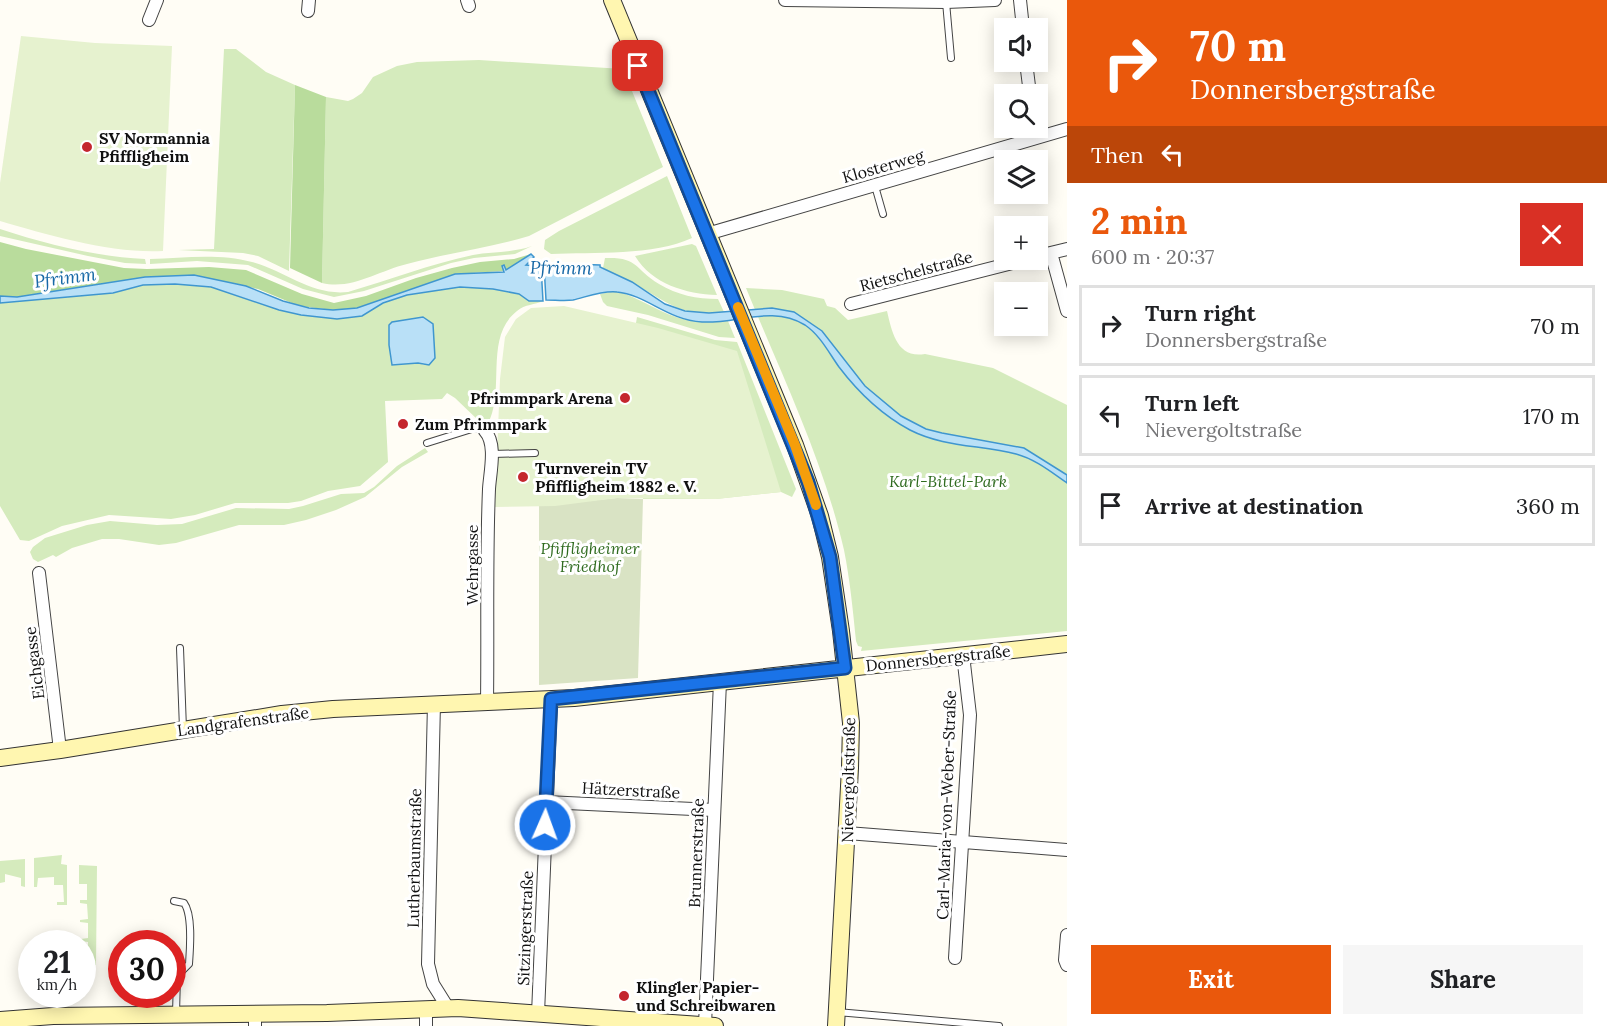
<!DOCTYPE html>
<meta charset="utf-8">
<style>
:root{--surface:#fff;--page:#f6f6f6;--text:#202124;--muted:#757577;--line:#e0e0e0;--accent:#ea580c}
body{margin:0;font-family:Lora,serif;background:var(--page);color:var(--text);height:100vh;display:flex;flex-direction:column;font-size:22px;white-space:nowrap}
*{box-sizing:border-box;margin:0}
p{font-size:20px;color:var(--muted)}
.icon{flex:none;width:33px;height:33px;fill:none;stroke:currentColor;stroke-width:2;stroke-linecap:round;stroke-linejoin:round}
.map{position:relative;flex:1;overflow:hidden}
.details{display:flex;flex-direction:column;background:var(--surface);width:540px}
.details>*{flex:none}
.top-card{background:#ea580c;color:#fff;overflow:hidden}
.buttons{position:absolute;left:994px;top:18px;display:grid;gap:12px}
.buttons a{display:grid;place-items:center;width:54px;height:54px;border-radius:0px;background:var(--surface);box-shadow:0 3px 15px #0003;font-size:30px}
.speed{position:absolute;left:18px;top:930px;display:flex;gap:12px;font-size:30px;font-weight:700;text-align:center}
.speed>*{display:grid;place-content:center;width:78px;height:78px;border-radius:50%;background:var(--surface);box-shadow:0 3px 15px #0003;line-height:1}
.speed small{font-size:15px;font-weight:400}
.speed .limit{border:9px solid #d22;background:#fff;color:#111}
.pin{position:absolute;display:grid;place-items:center;width:51px;height:51px;color:#fff;margin:-26px;border-radius:12px;box-shadow:0 3px 9px #0006}
.me{position:absolute;width:66px;margin:-33px;rotate:2deg;stroke-linejoin:round;filter:drop-shadow(0 0 4px #0008)}
.turn{display:flex;align-items:center;gap:21px;height:126px;padding:0 24px;font-size:27px}
.turn .icon{width:78px;height:78px;stroke-width:2.5}
.turn b{display:block;font-size:42px;line-height:51px}
.then{display:flex;align-items:center;height:57px;padding:0 24px;background:#0003;gap:12px;font-size:22px}
.round{display:grid;place-items:center;flex:none;width:63px;height:63px;border-radius:0px;background:var(--page)}
.headline{display:flex;align-items:center;justify-content:space-between;height:102px;padding:0 24px}
h1{font-size:36px;font-weight:700;line-height:45px;color:var(--accent)}
.primary-button{display:flex;gap:12px;margin-top:auto;padding:12px 24px}
.primary-button a{flex:1;height:69px;border-radius:0px;background:var(--accent);color:#fff;font-size:24px;font-weight:700;line-height:69px;text-align:center}
.primary-button a+a{background:var(--page);color:var(--text)}
ul{padding:0;list-style:none}
li{display:flex;align-items:center;gap:18px;height:81px;margin:0 12px 9px;padding:0 12px;border:3px solid var(--line);border-radius:0px}
li div{flex:1}
li b{display:block;font-size:22px}
li em{font-style:normal}
main{display:flex;flex:1;min-height:0}
.map>svg:first-child{display:block}
.green{fill:#d5ebbd;fill-rule:evenodd}
.forest{fill:#b9dc9c}
.cemetery{fill:#d9e3c4}
.pitch{fill:#e6f2cf}
.water{fill:#b9e0f7;stroke:#3f96cf;stroke-width:1.5}
.lines{fill:none;stroke-linecap:round;stroke-linejoin:round}
.lane-casing{stroke:#444;stroke-width:8}
.street-casing{stroke:#444;stroke-width:14}
.secondary-casing{stroke:#333;stroke-width:18}
.lane{stroke:#fff;stroke-width:6}
.street{stroke:#fff;stroke-width:12}
.secondary{stroke:#fff6b0;stroke-width:16}
.route-casing{stroke:#114b97;stroke-width:15}
.route{stroke:#1a73e8;stroke-width:10}
.slow{stroke:#f59e0b;stroke-width:10}
.poi-dot{fill:#c4262e;stroke:#fff;stroke-width:2}
.labels{text-anchor:middle;stroke-width:6;stroke-linejoin:round;paint-order:stroke}
.poi-label{font-size:16px;font-weight:bold;fill:#111;stroke:#fff;text-anchor:start}
.street-label{font-size:16px;fill:#111;stroke:#fff}
.park-label{font-size:16px;font-style:italic;fill:#2f6b1f;stroke:#fff}
.water-label{font-size:18px;font-style:italic;fill:#1768a6;stroke:#fff}
</style>
<main>
<div class="map">
<svg width="1067" height="1026" viewBox="0 0 1067 1026">
<rect width="100%" height="100%" fill="#fffdf5"/>
<!-- green -->
<path class="green" d="M224,49h12l30,23 29,13 -6,186 -31,-15 -15,-3 -65,-3 36,-1z
M479,60l144,9 40,98 -134,69c-40,12 -82,17 -122,28 -29,7 -55,26 -85,19l4,-186 22,4 5,-2 9,-6 11,-16 24,-11 20,-4z
M667,176l25,62c-38,18 -99,14 -141,16l-7,-5 1,-9 14,-9z
M0,229c46,15 97,28 145,30l1,5 -21,-1 -37,-7 -88,-20z
M692,244l4,2 21,49c-31,-1 -65,-11 -82,-39z
M532,246l-17,8 -41,4 -23,5 -87,28 -30,6 -31,-8 -55,-24 -51,-4 -47,3v-5c33,-1 69,-6 102,3 33,9 60,34 96,30 41,-12 82,-28 125,-37 20,-4 40,-2 59,-9z
M605,258c34,-1 28,10 54,26 18,11 38,15 59,15l6,13c-38,6 -53,-7 -84,-25 -12,-7 -25,-13 -37,-19z
M175,284l36,3 68,23 22,5 36,4 25,-3 21,-13 24,-8 53,-8 33,2 26,5 10,7h14c-8,4 -18,3 -26,10 -32,25 -13,75 -27,108l-11,2 -24,-23 -8,-5 -5,6 -57,2 3,61 -28,24 -32,5 -27,10 -13,2h-53l-40,12 -24,4 -62,-4 -47,11 -33,15 -9,-1 -20,-34v-203l113,-10 30,-8zM389,325l36,40 -7,-2 -26,2 -3,-20z
M746,288l36,2 42,9 3,7 8,2 13,12 39,-9c5,21 10,48 38,43l68,14 74,37v226l-206,20 1,-4 -4,-1 -2,-5c-3,-30 -6,-61 -12,-91 -21,-91 -63,-176 -98,-262z
M616,291c24,7 39,19 60,26 18,6 34,5 52,4l7,17 -16,-1 -71,-22 -41,-9 -4,-4 -3,-8z
M637,317l78,23 22,2 59,147 -4,8 -11,-5 -65,7h-73l-20,-168 13,-8z
M425,448l3,4 -26,15 -37,30 -29,13 -30,10 -22,5h-45l-63,18 -17,2 -40,-6h-17l-30,9 -16,9 -3,-2 -15,7 -5,-3 -3,-7 3,-5 12,-9 42,-13 23,-4 47,4 25,-1 54,-16 53,1 14,-3 38,-12 23,-1 10,-6 23,-21z
M62,855l-1,9 6,1v40h-10v-3h7l-1,-17h-9v-8l-16,1 -1,9h-3v-29z
M25,859v28l-4,-1v-8l-16,-4v8l-5,1v-22z
M79,865l18,1 -1,99 -13,1v-12l5,-1v-11l-7,-1v-2l7,-1v-15l-8,-1v-2l8,-1 -1,-15 -7,-1v-3h7v-16h-8z"/>
<!-- forest -->
<path class="forest" d="M295,85l31,12 -4,186 -32,-15z
M0,242l26,7 98,19 23,1 62,-2 37,3 56,24 32,9 32,-7 50,-18 36,-10 28,-6 34,-3 17,-5 -25,17 -4,-5 2,5 -49,3 -98,34 -24,2 -34,-4 -41,-17 -64,-14 -49,2 -128,20 -17,-1z"/>
<!-- cemetery -->
<path class="cemetery" d="M617,498l26,1 -5,179 -99,7v-179z"/>
<!-- pitch -->
<path class="pitch" d="M21,36l74,7 77,3 -9,205c-49,3 -116,-16 -163,-30v-38z
M564,306l94,22 79,23 44,141 -65,7 -99,-1 -62,8 -60,1 5,-128 5,-42 11,-18 15,-11z"/>
<!-- water -->
<path class="water" d="M531,254l3,3 -8,8 15,1 2,35h-14l-10,-7 -26,-5 -33,-2 -53,8 -24,8 -21,13 -25,3 -36,-4 -22,-5 -68,-23 -36,-3 -32,1 -30,8 -113,10v-7l17,1 128,-20 49,-2 52,11 37,15 26,7 24,2 24,-2 98,-34 49,-2 -2,-6 2,-1 2,5z
M571,264l29,1v2l32,15 33,22 20,7 24,2 63,-5 22,4 28,19 43,55 36,30 25,13 16,4 82,15 43,27v8c-16,-11 -32,-24 -51,-29 -36,-9 -73,-7 -106,-24 -28,-15 -52,-38 -71,-63 -10,-14 -19,-32 -34,-42 -33,-20 -68,-1 -103,-3 -35,-2 -55,-27 -85,-30 -13,-2 -31,5 -44,8 -8,1 -18,0 -27,0l-2,-35z
M423,317l10,7 2,34 -6,7 -11,-2 -26,2 -3,-20v-20l3,-3z"/>
<g class="lines">
<defs>
<path id="lane" d="M946,2l5,56
M875,186l8,28
M427,443l48,-15 10,2
M492,454l43,-1
M180,648l3,81
M174,901l10,2c9,12 6,46 5,61l-12,12 -1,38
M837,1012l162,14"/>
<path id="street" d="M467,0l2,6
M785,0l161,2 49,-2
M1020,0l3,28
M308,11l1,-11
M149,20l8,-20
M1026,62l4,32
M707,234l360,-105
M1051,253l16,58
M1038,256l29,-7
M851,304l173,-44
M485,431c12,13 5,41 4,58 -3,71 -1,142 -2,213
M39,573l21,177
M434,703l-6,261 5,20 15,24
M546,802l168,8
M847,833l220,17
M1067,935l-2,25 2,5
M955,958l15,-243 -7,-60
M426,1010v16
M255,1014v12
M538,1014l13,-315
M705,1025l15,-343"/>
<path id="secondary" d="M612,0l183,445 25,71 10,41 11,74 10,92 -1,45 -14,258
M0,758l60,-8 222,-36 51,-5 241,-11 493,-54
M0,1020l53,-4 274,-3 131,-5 257,18"/>
</defs>
<!-- lane casing -->
<use href="#lane" class="lane-casing"/>
<!-- street casing -->
<use href="#street" class="street-casing"/>
<!-- secondary casing -->
<use href="#secondary" class="secondary-casing"/>
<!-- lane -->
<use href="#lane" class="lane"/>
<!-- street -->
<use href="#street" class="street"/>
<!-- secondary -->
<use href="#secondary" class="secondary"/>
</g>
<g class="lines">
<defs>
<path id="route" d="M545,825l6,-126 294,-31 -15,-111 -22,-75 -170,-416"/>
</defs>
<!-- route casing -->
<use href="#route" class="route-casing"/>
<!-- route -->
<use href="#route" class="route"/>
<!-- slow -->
<path class="slow" d="M738,307l57,138 21,60"/>
</g>
<!-- markers -->
<g class="poi-dot">
<circle cx="87" cy="147" r="6"/>
<circle cx="625" cy="398" r="6"/>
<circle cx="403" cy="424" r="6"/>
<circle cx="523" cy="477" r="6"/>
<circle cx="624" cy="996" r="6"/>
</g>
<g class="labels">
<!-- poi labels -->
<g class="poi-label">
<text x="99" y="144">SV Normannia<tspan x="99" dy="18">Pfiffligheim</tspan></text>
<text x="613" y="404" text-anchor="end">Pfrimmpark Arena</text>
<text x="415" y="430">Zum Pfrimmpark</text>
<text x="535" y="474">Turnverein TV<tspan x="535" dy="18">Pfiffligheim 1882 e. V.</tspan></text>
<text x="636" y="993">Klingler Papier-<tspan x="636" dy="18">und Schreibwaren</tspan></text>
</g>
<!-- street labels -->
<g class="street-label">
<text transform="translate(883 166) rotate(-16)" y="6">Klosterweg</text>
<text transform="translate(916 271) rotate(-15)" y="6">Rietschelstraße</text>
<text transform="translate(472 565) rotate(-90)" y="6">Wehrgasse</text>
<text transform="translate(938 658) rotate(-6)" y="6">Donnersbergstraße</text>
<text transform="translate(34 663) rotate(-97)" y="6">Eichgasse</text>
<text transform="translate(243 721) rotate(-8)" y="6">Landgrafenstraße</text>
<text transform="translate(848 780) rotate(-89)" y="6">Nievergoltstraße</text>
<text transform="translate(631 790) rotate(3)" y="6">Hätzerstraße</text>
<text transform="translate(946 805) rotate(-88)" y="6">Carl-Maria-von-Weber-Straße</text>
<text transform="translate(696 853) rotate(-88)" y="6">Brunnerstraße</text>
<text transform="translate(414 858) rotate(-89)" y="6">Lutherbaumstraße</text>
<text transform="translate(525 928) rotate(-88)" y="6">Sitzingerstraße</text>
</g>
<!-- park labels -->
<g class="park-label">
<text x="948" y="487">Karl-Bittel-Park</text>
<text x="590" y="554">Pfiffligheimer<tspan x="590" dy="18">Friedhof</tspan></text>
</g>
<!-- water labels -->
<g class="water-label">
<text transform="translate(561 268) rotate(1)" y="6">Pfrimm</text>
<text transform="translate(65 278) rotate(-7)" y="6">Pfrimm</text>
</g>
</g>
</svg>
<div class="buttons">
<a><svg class="icon" aria-label="sound" viewBox="0 0 24 24"><path d="M4 9h4l5-4v14l-5-4H4zM17 9q2 3 0 6"/></svg></a>
<a><svg class="icon" aria-label="search" viewBox="0 0 24 24"><circle cx="10" cy="10" r="6"/><path d="M15 15l6 6"/></svg></a>
<a><svg class="icon" aria-label="layers" viewBox="0 0 24 24"><path d="M12 4l9 5-9 5-9-5zM3 14l9 5 9-5"/></svg></a>
<a>+</a>
<a>−</a>
</div>
<div class="speed"><div>21<small>km/h</small></div><div class="limit">30</div></div>
<div class="pin" style="left:638px;top:66px;background:#d93025"><svg class="icon" aria-label="arrive" viewBox="0 0 24 24"><path d="M6 21V4h12l-3 4 3 4H6"/></svg></div>
<svg class="me" style="left:545px;top:825px" viewBox="-20 -20 40 40"><circle r="17" fill="#1a73e8" stroke="#fff" stroke-width="3"/><path d="M0-11L8 9 0 5-8 9z" fill="#fff"/></svg>
</div>
<section class="details">
<div class="top-card">
<div class="turn"><svg class="icon" aria-label="right" viewBox="0 0 24 24"><path d="M7 20v-9h11M14 6l5 5-5 5"/></svg><div><b>70 m</b>Donnersbergstraße</div></div>
<div class="then">Then<svg class="icon" aria-label="left" viewBox="0 0 24 24"><path d="M17 20v-9H6M10 6l-5 5 5 5"/></svg></div>
</div>
<div class="headline"><div><h1>2 min</h1><p>600 m · 20:37</p></div><a class="round" style="background:#d93025;color:#fff"><svg class="icon" aria-label="close" viewBox="0 0 24 24"><path d="M6 6l12 12M18 6L6 18"/></svg></a></div>
<ul>
<li><svg class="icon" aria-label="right" viewBox="0 0 24 24"><path d="M7 20v-9h11M14 6l5 5-5 5"/></svg><div><b>Turn right</b><p>Donnersbergstraße</p></div><em>70 m</em></li>
<li><svg class="icon" aria-label="left" viewBox="0 0 24 24"><path d="M17 20v-9H6M10 6l-5 5 5 5"/></svg><div><b>Turn left</b><p>Nievergoltstraße</p></div><em>170 m</em></li>
<li><svg class="icon" aria-label="arrive" viewBox="0 0 24 24"><path d="M6 21V4h12l-3 4 3 4H6"/></svg><div><b>Arrive at destination</b></div><em>360 m</em></li>
</ul>
<div class="primary-button"><a>Exit</a><a>Share</a></div>
</section>
</main>
